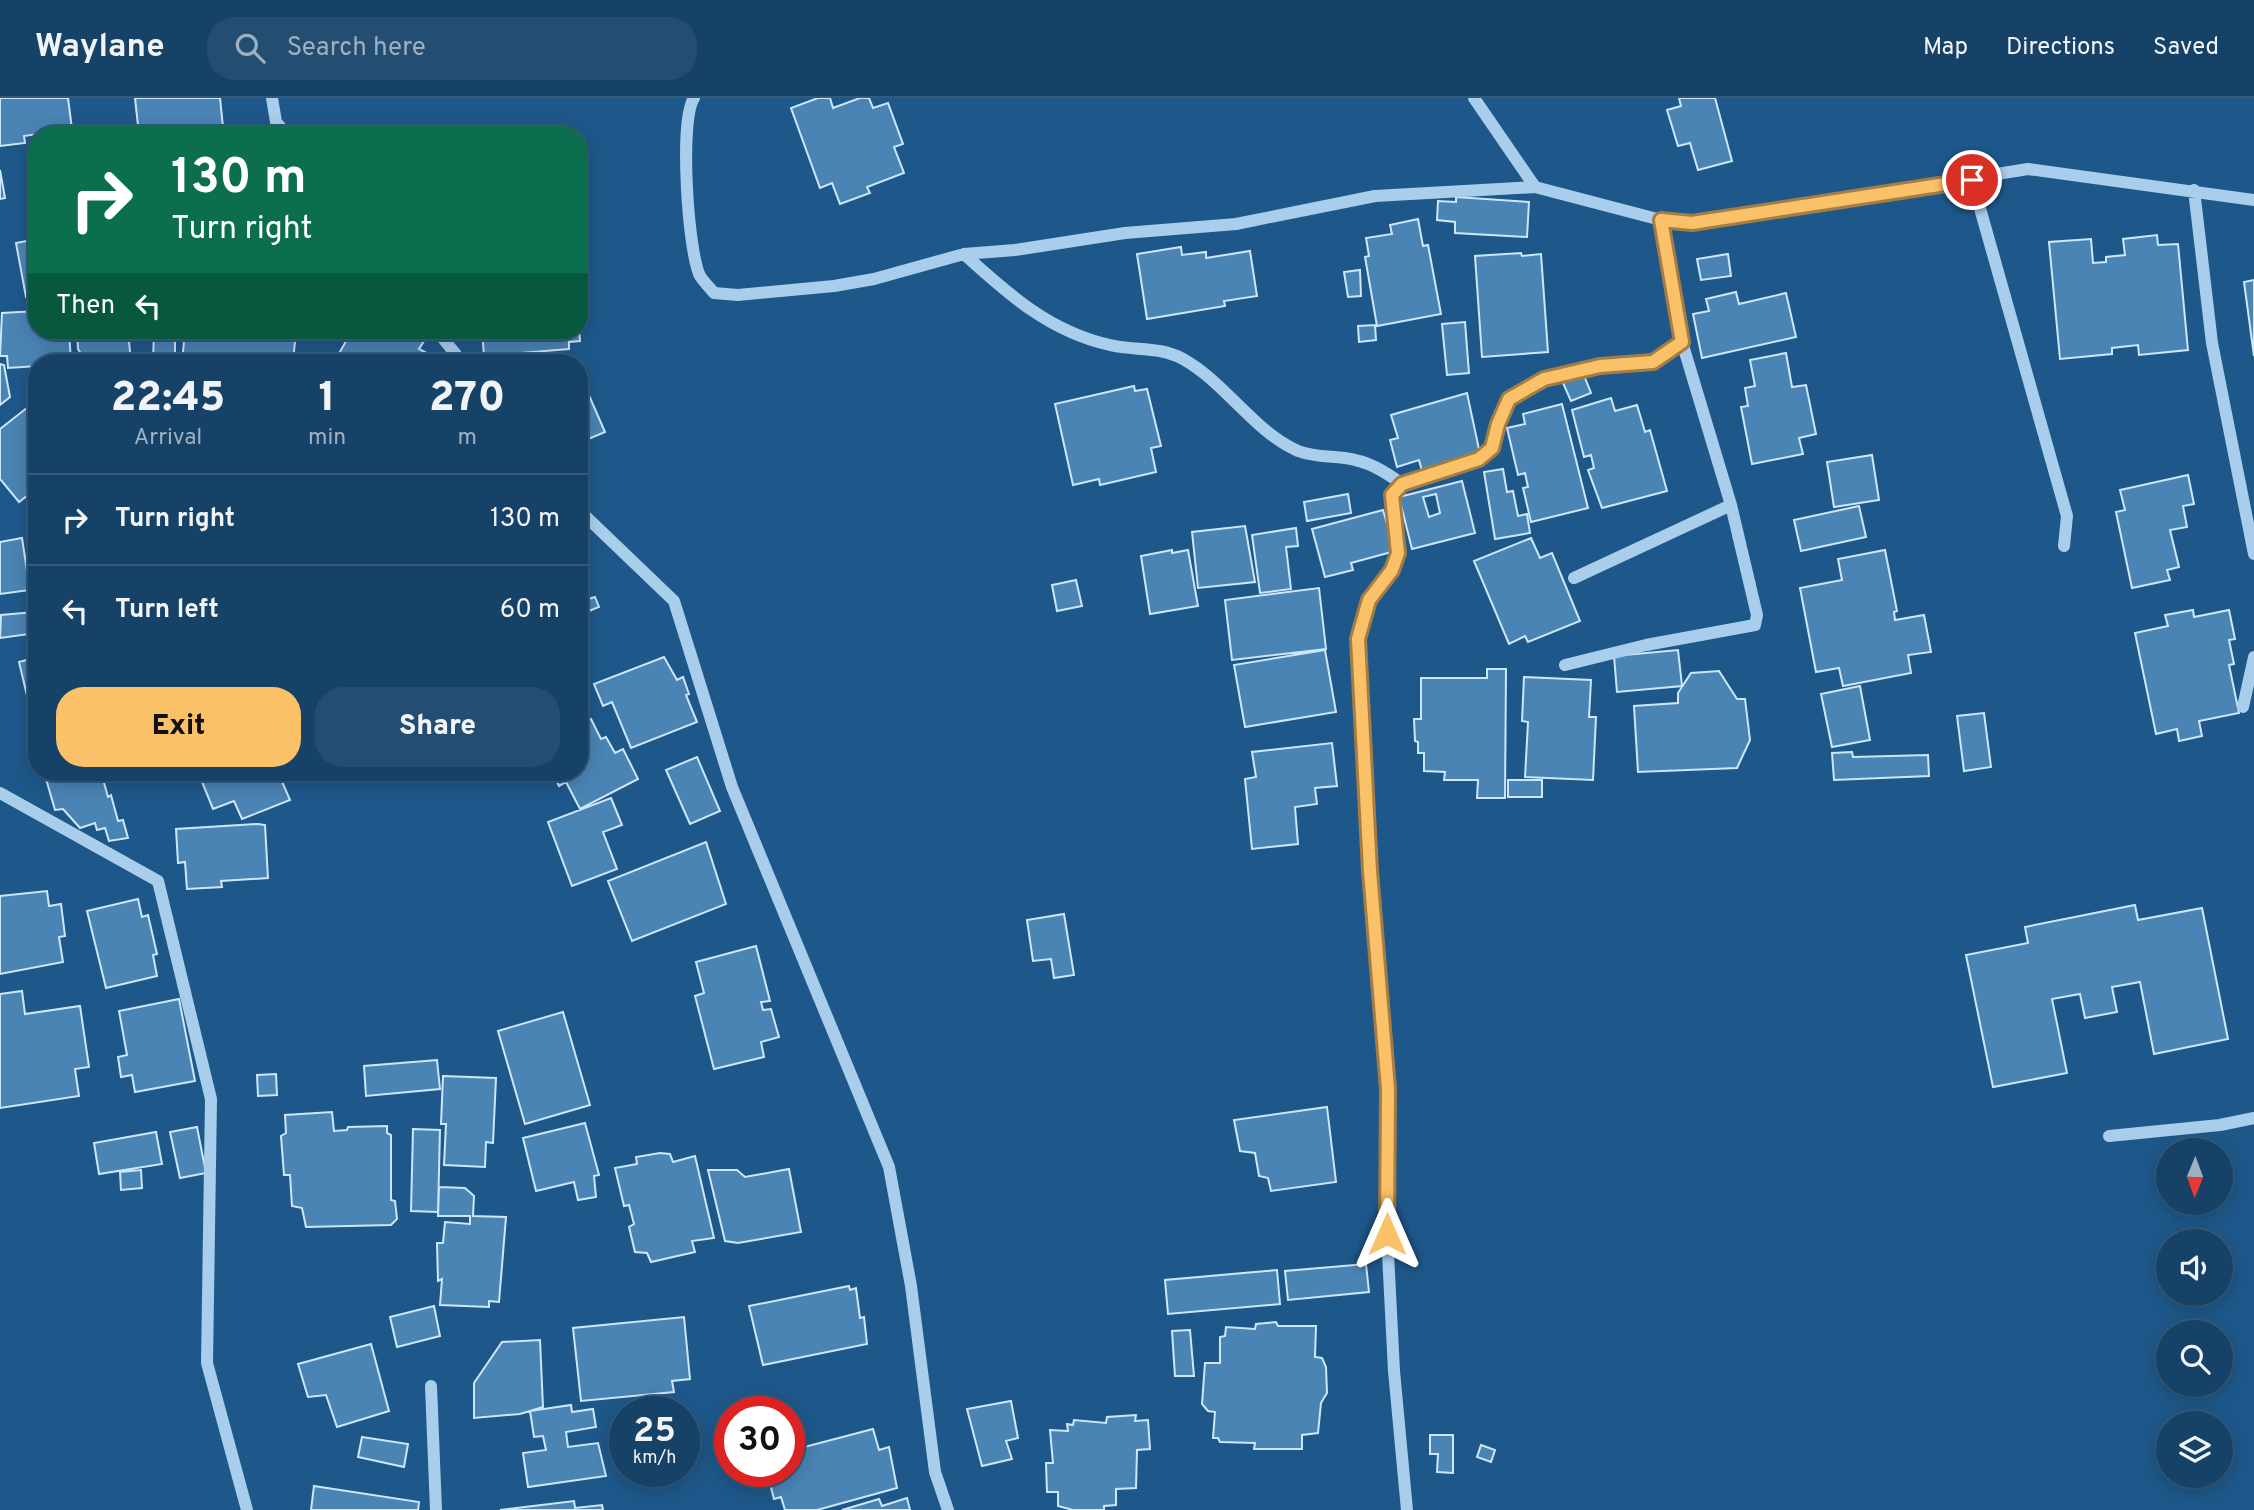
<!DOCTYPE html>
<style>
:root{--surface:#164268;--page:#234d71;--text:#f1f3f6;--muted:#9eb0c0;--line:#355b7c;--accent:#fbc168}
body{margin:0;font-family:Overpass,sans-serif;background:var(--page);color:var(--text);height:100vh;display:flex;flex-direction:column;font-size:26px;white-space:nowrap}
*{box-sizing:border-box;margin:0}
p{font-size:23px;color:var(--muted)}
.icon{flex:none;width:38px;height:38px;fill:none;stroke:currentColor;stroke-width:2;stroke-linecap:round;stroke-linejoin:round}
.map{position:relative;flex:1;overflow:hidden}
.drawer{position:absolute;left:28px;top:256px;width:560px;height:427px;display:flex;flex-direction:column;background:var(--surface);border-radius:28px;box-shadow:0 4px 18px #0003,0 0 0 2px var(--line)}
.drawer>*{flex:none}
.top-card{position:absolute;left:28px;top:28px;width:560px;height:214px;border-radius:28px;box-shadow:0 4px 18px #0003,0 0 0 2px var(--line);background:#0b6e4f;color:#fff;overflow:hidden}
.needle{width:46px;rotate:181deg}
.fabs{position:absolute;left:2156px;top:1040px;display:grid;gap:14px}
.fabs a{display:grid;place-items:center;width:77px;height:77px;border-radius:50%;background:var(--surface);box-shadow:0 4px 18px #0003,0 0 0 2px var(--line);font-size:35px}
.speed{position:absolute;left:609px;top:1298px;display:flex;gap:14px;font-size:35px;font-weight:700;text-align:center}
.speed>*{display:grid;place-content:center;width:91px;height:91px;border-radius:50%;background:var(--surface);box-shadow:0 4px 18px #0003,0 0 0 2px var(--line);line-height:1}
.speed small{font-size:18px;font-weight:400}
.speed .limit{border:10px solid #d22;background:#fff;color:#111}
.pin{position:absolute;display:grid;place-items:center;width:60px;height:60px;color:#fff;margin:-30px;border:4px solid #fff;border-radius:50%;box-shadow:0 2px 7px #0007}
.me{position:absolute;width:77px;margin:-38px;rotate:0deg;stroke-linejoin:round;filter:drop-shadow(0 0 5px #0008)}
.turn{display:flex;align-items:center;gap:24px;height:147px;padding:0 28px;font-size:32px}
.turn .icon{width:91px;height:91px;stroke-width:2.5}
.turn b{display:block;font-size:49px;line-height:60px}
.then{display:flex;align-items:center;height:66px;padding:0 28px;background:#0003;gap:14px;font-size:26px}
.eta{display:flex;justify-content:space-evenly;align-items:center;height:119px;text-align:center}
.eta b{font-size:42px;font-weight:800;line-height:49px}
.primary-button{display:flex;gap:14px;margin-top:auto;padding:14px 28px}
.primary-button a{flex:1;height:80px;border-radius:28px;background:var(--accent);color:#111;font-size:28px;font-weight:800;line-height:80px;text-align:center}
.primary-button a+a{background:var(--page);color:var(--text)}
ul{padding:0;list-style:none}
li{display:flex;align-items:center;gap:21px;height:91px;padding:0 28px;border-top:2px solid var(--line)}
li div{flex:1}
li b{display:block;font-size:26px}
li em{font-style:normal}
header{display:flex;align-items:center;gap:42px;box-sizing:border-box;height:98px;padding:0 35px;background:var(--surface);border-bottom:2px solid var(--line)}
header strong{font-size:33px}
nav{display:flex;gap:38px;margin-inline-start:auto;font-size:24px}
.search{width:490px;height:63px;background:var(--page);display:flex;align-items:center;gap:18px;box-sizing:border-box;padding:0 24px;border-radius:28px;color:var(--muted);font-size:26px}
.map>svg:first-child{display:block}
.building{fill:#4a84b4;stroke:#cee6f9;stroke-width:2;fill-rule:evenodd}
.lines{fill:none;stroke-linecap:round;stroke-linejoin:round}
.minor{stroke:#a9ceec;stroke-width:12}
.route-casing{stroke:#a37d44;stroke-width:18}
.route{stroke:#fbc168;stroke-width:12}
</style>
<header>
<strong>Waylane</strong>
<div class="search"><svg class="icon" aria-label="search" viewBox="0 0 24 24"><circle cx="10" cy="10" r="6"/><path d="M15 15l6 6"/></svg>Search here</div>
<nav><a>Map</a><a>Directions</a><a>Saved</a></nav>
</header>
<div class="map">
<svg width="2254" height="1412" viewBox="0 0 2254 1412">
<rect width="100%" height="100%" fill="#1e588a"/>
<!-- building -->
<path class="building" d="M0,0h68l4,31 -48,7 1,7 -25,3z
M135,0h85l3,29 -54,8h-30z
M818,0h12l3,10 27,-10h9l4,10 15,-5 15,41 -9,3 10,26 -37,14 3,6 -30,11 -8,-21 -12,5 -29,-80z
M1679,0h36l17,63 -34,9 -8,-27 -12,3 -11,-36 14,-4z
M94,32l1,5h-33z
M0,72l5,28 -5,1z
M1456,99l73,5 -2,35 -72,-4v-11l-18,-2 1,-19 18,1z
M1418,121l5,27 5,-1 13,69 -64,12 -12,-69 4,-1 -3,-18 26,-4 -2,-9z
M2157,137l1,10 20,-1 10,106 -49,5 -1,-10 -26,3v6l-52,5 -11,-117 42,-3 2,24 13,-1v-5l19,-2 -2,-16z
M37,141v56l-11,2 -10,-54z
M1181,149l1,8 24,-3v6l44,-7 7,45 -33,5 1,5 -78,13 -10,-65z
M1521,155l1,3 19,-2 7,98 -66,5 -7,-101z
M1728,156l3,22 -30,4 -4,-21z
M1360,172l1,26 -13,1 -4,-25z
M2254,182v76l-10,-74z
M1736,194l3,12 47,-11 10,44 -94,21 -9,-44 16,-3 -3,-12z
M37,213v20h32l2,31h-34v4l-29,2 -1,-12h-7l2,-43z
M1465,224l4,51 -22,2 -5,-51z
M1375,227l1,15 -17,2 -1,-16z
M579,228l1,15 -11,1v7l-85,7 -2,-25h97z
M77,233h51l3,31h-45l-8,-13z
M154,233h21v31h-22z
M185,233h111l-3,31h-111z
M352,233h55l17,10 -5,8 24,13h-109z
M1786,255l6,34 14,-2 10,49 -17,4 4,16 -51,10 -11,-57 7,-1 -3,-18 10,-2 -5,-26z
M0,266l4,1 6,32 -10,8z
M1583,275l8,20 -20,8 -8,-18z
M581,279l24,55 -26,11v-65z
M1134,288l1,5 12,-2 14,57 -10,2 5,24 -56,13 -1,-6 -26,6 -18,-81z
M1467,295l13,61 -58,17 -3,-11 -22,7 -7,-27 8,-2 -7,-23z
M1611,300l4,13 22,-6 8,27 5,-2 17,61 -65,17 -14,-38 6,-2 -3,-13 -7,2 -12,-47z
M37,302v88l-18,14 -19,-23v-50z
M1562,306l26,104 -57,14 -8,-34 5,-1 -3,-14 -7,2 -11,-47 18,-4 -2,-10z
M1872,357l7,45 -45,7 -7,-45z
M1503,371l4,23 6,-1 5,25 9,-2 3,19 -35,6 -11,-67z
M2188,377l6,29 -11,2 4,21 -17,3 9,37 -12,3 3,10 -38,8 -16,-76 9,-2 -5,-20z
M1462,383l13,52 -63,16 -13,-52zM1436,396l4,19 -11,4 -6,-20z
M1348,396l3,19 -44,8 -3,-19z
M1859,408l7,31 -65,14 -7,-31z
M1383,412l12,41 -44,12 2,7 -28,7 -13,-48z
M1245,428l10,56 -57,6 -6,-56z
M1296,430l2,18 -12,1 5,42 -31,4 -8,-58z
M22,440l8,52 -30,4v-52z
M1531,440l9,20 12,-5 28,68 -52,21 -3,-6 -16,8 -35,-83z
M1172,452v3l16,-3 10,56 -48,8 -9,-58z
M1885,452l12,61 -3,1 1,8 29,-5 7,37 -23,3 3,18 -68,13 -4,-18 -23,4 -16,-84 42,-8 -4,-21z
M1076,482l6,26 -25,5 -5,-26z
M1319,490l7,61 -94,11 -7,-60z
M595,499l4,10 -10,4 -4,-11z
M2193,512l1,7 35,-7 6,29 -6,1 5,24 -5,1 10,48 -40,8 3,15 -23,5 -2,-12 -21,5 -21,-101 33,-7 -3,-11z
M34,514l3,21 -37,5 1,-23z
M1325,552l11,62 -91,15 -11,-62z
M1678,552l4,36 -65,6 -3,-36z
M37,559v45l-8,2 -10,-42z
M664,559l13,23 6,-3 6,17 -3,1 11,27 -66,26 -19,-46 -9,4 -9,-22z
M1487,571h19l-1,129h-28l1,-18h-34l1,-8 -21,-1v-18h-6v-11l-3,-1 -1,-22h7v-41h66z
M1719,573l18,28h8l5,41 -13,28 -99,4 -4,-66 44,-3v-10l13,-20z
M1524,579l67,3 -2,37h7l-3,63 -68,-3 3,-55 -6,-1z
M1860,588l10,54 -38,7 -11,-53z
M1984,615l7,54 -27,4 -7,-55z
M591,621l10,20 5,-2 9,16 8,-4 15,30 -58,30 -14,-27 -7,4 -7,-14h27v-47z
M37,638v19l-6,-18z
M1332,645l5,43 -22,2 2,16 -22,3 3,37 -46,5 -7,-70 11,-2 -4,-25z
M1852,654l1,5 75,-2 1,21 -95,4 -2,-27z
M697,659l23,54 -30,13 -24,-54z
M44,674h57l7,25 3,-2 7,26 5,-1 5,18 -19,3 -4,-13 -8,2 -2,-7 -15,5 -17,-19 -8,1z
M198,674h80l12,28 -48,19 -8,-18 -21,8z
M1508,682h34v17h-34z
M611,700l11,27 -19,7 14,37 -45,17 -24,-64z
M258,726l7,1 3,53 -47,3 1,6 -35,2 -2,-27 -7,1 -2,-34z
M706,744l20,62 -94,37 -24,-60z
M47,793l2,15 12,-2 4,32 -6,1 4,25 -63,12v-78z
M138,801l4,18 6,-2 9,39 -4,1 4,21 -51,12 -19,-77z
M2135,807l3,15 64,-12 26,131 -74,15 -14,-72 -28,5 5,25 -32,6 -5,-24 -28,5 15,74 -74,14 -27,-132 62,-12 -3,-16z
M1064,816l10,61 -20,3 -3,-19 -18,2 -6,-41z
M756,848l14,55 -9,1 2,8 8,-1 8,28 -18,5 3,15 -50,12 -19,-73 9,-3 -8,-31z
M22,893l3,23 55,-8 9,61 -14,2 4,27 -79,12v-114z
M179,901l16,82 -60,11 -3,-17 -11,2 -3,-20 9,-2 -8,-44z
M563,914l27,93 -65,19 -27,-93z
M437,962l3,29 -74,7 -2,-30z
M276,976l1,21 -19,1 -1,-21z
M443,978l53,2 -3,65 -7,-1 -1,25 -41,-2 2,-41h-5z
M1327,1009l9,75 -65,9 -3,-13 -9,-2 -4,-23 -15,-2 -6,-31z
M332,1014l2,19 13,-1 1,-3 39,-1v7l4,2v65l4,1 2,18 -6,6 -85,2 -4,-19 -10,-2 -2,-31h-6l-3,-39 5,-3 -1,-18z
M585,1025l14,52 -5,1 2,21 -18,3 -4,-18 -38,9 -13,-53z
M197,1029l9,46 -26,5 -10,-46z
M413,1031l27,1 -2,82 -27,-1z
M156,1034l6,32 -63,10 -5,-31z
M660,1055l10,1 3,8 22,-6 19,82 -22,3 3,11 -44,10 -4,-9 -12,-1 -6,-25 5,-3 -5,-19 -5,1 -9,-38 22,-4 -1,-7z
M789,1071l12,63 -63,11 -13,-2 -17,-71h29l8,7z
M141,1072l1,18 -21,2 -1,-18z
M439,1089l26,1 9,8 -1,20 33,1 -7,85 -10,-1v6l-49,-2 2,-26 -4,2 -1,-38h6l2,-21 25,2v-8h-32z
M1366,1166l3,28 -81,8 -3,-29z
M1277,1172l3,34 -112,10 -3,-34z
M849,1188l1,4 6,-2 4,30 4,-1 3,27 -104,21 -14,-59z
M434,1208l6,30 -43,11 -7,-30z
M684,1219l6,62 -18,2 2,11 -93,9 -8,-73z
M1276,1224l2,4h38l-1,31 7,1 4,9 1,26 -6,10 -3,30 -16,2v14h-48l1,-6 -35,-1 -2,-4h-5l2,-26 -7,-1 -6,-7 3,-41h15v-26l5,-1 1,-9 29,2 1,-5z
M1190,1232l4,46h-19l-3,-45z
M540,1242l3,67 -23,7 -46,4v-35l28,-41z
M371,1246l18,67 -52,16 -11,-32 -18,2 -10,-33z
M1011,1303l7,37 -12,3 6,18 -30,7 -15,-57z
M571,1307l1,7 21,-3 3,18 -30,5 2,15 30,-4 8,33 -78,11 -5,-34 23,-3 -3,-14 -9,1 -4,-26z
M1136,1317l-1,6 13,-1 2,29 -13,1 -1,38 -20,1v16l-12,1v4h-31l-15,-4v-14h-11l-1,-29h7l-3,-33 18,1 -1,-7 6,1 1,-5 32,3 1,-6z
M873,1331l6,21 10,-3 8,41 -80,22h-32l-4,-13 -7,2 -7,-27h22v-21z
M1430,1337h23v38l-16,-1 1,-18h-8z
M362,1339l46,7 -4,23 -46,-10z
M1481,1347l14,5 -4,12 -14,-5z
M314,1388l105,16 -1,8h-107z
M907,1400l3,12h-68l37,-11 3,7z
M574,1403l1,7 27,-3 1,5h-103z"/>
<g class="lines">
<!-- minor -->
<path class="minor" d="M272,0l4,24 11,13
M694,0c-15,23 -6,154 6,178 4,6 10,12 14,17l24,2 96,-9 40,-7 90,-25 51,-4 110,-17 111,-9 139,-28 160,-9 126,33 31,3 336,-54 226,31
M1474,0l61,89
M1972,82l95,336 -3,30
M2194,92l18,153 42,211
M964,156c44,40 86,78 146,91 24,6 50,1 73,14 43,24 70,72 115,92 16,6 30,5 47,7 23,3 39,13 57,26
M437,233l25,31
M579,412l95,91 58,186 157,380 22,119 24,186 13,38
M1574,480l157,-73 -49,-163 -21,-122
M1565,567l81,-20 109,-20 2,-10 -26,-110
M2243,609l11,-50
M0,695l158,88 53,218 -4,264 40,147
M2109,1038l111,-11 34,-7
M431,1288l5,124
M1407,1412l-13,-139 -7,-137 1,-145 -30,-418v-32l11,-39 23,-30 6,-17 -6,-58 10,-11 77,-25 13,-11 6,-24 11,-25 35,-20 27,-8 82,-10 29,-19"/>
</g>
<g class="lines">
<defs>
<path id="route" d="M1387,1136l1,-145 -18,-218 -12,-232 11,-39 23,-30 6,-17 -6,-58 10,-11 77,-25 13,-11 6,-24 11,-25 35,-20 56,-13 53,-4 29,-20 -21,-122 31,3 280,-43"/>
</defs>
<!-- route casing -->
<use href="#route" class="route-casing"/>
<!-- route -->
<use href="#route" class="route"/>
</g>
</svg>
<div class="fabs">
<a><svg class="needle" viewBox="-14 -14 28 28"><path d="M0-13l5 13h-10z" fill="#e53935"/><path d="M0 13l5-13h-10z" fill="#9eb0c0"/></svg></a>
<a><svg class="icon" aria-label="sound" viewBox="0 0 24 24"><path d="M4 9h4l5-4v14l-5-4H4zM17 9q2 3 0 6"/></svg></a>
<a><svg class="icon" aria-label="search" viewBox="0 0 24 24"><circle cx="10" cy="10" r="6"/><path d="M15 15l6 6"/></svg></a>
<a><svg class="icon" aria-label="layers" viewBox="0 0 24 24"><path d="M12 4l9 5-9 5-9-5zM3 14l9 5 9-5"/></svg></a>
</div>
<div class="speed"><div>25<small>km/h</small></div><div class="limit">30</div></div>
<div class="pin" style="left:1972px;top:82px;background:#d93025"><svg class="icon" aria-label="arrive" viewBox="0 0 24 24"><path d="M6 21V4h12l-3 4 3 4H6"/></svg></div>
<svg class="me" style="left:1387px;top:1136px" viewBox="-20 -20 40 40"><path d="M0-17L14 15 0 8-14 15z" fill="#fbc168" stroke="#fff" stroke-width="4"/></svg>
<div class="top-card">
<div class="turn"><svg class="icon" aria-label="right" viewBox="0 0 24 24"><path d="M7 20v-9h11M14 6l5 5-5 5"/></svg><div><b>130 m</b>Turn right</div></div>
<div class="then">Then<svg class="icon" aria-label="left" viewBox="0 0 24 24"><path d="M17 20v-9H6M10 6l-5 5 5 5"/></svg></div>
</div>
<section class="drawer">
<div class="eta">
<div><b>22:45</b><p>Arrival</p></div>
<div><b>1</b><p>min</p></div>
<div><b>270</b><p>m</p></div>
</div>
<ul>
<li><svg class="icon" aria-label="right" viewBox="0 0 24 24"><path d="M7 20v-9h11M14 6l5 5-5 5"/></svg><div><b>Turn right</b></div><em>130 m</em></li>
<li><svg class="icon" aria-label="left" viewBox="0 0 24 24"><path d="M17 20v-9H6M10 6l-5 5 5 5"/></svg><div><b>Turn left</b></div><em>60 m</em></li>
</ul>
<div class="primary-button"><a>Exit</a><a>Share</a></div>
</section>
</div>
